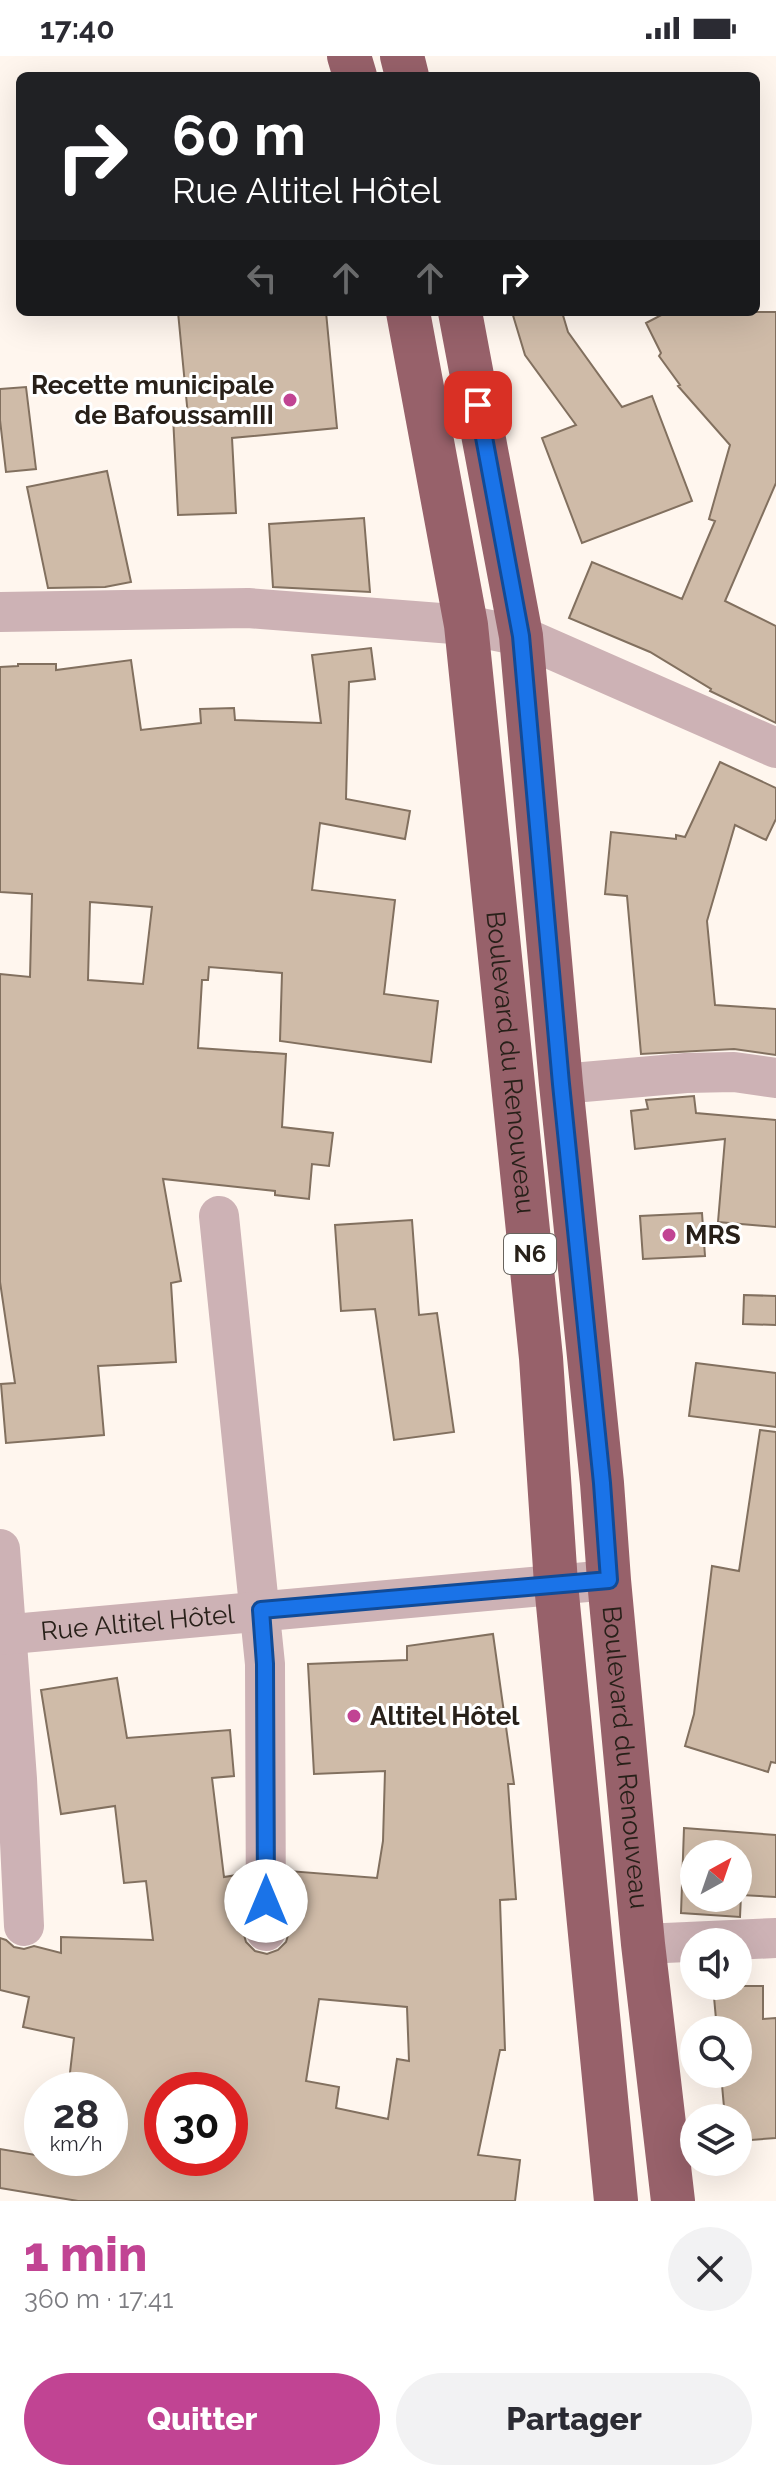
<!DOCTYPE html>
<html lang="fr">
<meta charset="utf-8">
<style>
:root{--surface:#fff;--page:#f2f2f3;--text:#2b2b33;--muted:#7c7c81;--accent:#c14493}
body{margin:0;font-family:Raleway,sans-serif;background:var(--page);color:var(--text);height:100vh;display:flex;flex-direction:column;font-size:30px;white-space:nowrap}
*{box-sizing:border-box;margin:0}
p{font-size:26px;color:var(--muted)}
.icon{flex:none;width:44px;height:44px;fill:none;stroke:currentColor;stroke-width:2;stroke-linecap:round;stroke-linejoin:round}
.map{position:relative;height:2145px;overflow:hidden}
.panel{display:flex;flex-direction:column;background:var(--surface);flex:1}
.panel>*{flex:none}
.banner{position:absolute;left:16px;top:16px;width:744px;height:244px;border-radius:12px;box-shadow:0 8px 32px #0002;background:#202124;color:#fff;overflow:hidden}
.needle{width:52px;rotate:40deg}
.buttons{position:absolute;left:680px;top:1784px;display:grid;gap:16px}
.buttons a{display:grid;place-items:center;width:72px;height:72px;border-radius:50%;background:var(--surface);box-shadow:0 8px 32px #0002;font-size:40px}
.speed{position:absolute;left:24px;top:2016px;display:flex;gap:16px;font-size:40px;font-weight:700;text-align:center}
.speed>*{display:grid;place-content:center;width:104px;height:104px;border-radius:50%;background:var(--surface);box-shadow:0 8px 32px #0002;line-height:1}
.speed small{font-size:20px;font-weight:400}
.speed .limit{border:12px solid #d22;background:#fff;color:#111}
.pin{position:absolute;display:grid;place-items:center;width:68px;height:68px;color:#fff;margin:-34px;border-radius:16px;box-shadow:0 4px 12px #0006}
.me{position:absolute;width:88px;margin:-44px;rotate:0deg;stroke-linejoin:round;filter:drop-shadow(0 0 6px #0008)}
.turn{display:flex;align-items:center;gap:28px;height:168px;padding:0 24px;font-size:36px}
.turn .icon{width:104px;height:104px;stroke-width:2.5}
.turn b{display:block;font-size:56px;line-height:68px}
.lanes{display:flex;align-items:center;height:76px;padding:0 24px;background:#0003;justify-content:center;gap:40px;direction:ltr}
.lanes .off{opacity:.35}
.round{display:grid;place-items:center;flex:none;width:84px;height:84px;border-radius:42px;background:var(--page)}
.overview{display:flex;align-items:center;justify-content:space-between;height:136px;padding:0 24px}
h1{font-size:48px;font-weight:800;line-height:60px;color:var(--accent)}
.primary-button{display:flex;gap:16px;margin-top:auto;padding:16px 24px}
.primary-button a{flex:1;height:92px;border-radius:48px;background:var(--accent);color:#fff;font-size:32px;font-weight:800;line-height:92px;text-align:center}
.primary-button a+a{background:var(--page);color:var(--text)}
.status{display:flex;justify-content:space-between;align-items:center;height:56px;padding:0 40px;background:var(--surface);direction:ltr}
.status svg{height:22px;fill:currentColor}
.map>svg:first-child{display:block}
.building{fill:#cfbba8;stroke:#82705f;stroke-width:2;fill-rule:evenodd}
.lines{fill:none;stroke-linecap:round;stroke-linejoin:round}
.minor{stroke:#cdb2b5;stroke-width:40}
.highway{stroke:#97616a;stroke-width:44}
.route-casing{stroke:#114b97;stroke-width:20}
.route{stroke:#1a73e8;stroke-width:14}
.poi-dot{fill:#c14493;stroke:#fff;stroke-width:3}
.labels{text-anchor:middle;stroke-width:6;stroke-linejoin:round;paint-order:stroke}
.shield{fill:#fff;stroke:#68635e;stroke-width:2}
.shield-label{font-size:24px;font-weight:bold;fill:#282019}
.poi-label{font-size:26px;font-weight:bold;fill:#282019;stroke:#fff;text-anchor:start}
.street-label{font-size:26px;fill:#282019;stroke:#fff}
</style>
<div class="status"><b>17:40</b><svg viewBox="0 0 49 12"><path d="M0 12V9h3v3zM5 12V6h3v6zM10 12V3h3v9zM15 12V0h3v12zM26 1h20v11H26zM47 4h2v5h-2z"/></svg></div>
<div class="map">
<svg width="776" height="2145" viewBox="0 0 776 2145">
<rect width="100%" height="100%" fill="#fff6ee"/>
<!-- building -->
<path class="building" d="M178,256h148l11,116 -105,10 4,75 -58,2 -5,-99h15z
M512,256h50l6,20 54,75 30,-11 40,105 -110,42 -40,-105 34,-13 -51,-70z
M667,256h109v171l-51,118 51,25v97l-66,-32 1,-2 -61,-37 -81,-34 23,-56 90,37 33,-78 -6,-2 21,-74 -52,-59 2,-1 -21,-29 2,-3 -15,-30z
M26,331l10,82 -30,3 -6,-52v-31z
M107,415l24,111 -26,5 -57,1 -21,-101z
M364,462l6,74 -97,-5 -4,-63z
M371,592l4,31 -26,3 -3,117 64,12 -5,28 -85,-16 -8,67 83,10 -11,94 54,7 -7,61 -151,-21 2,-68 -73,-6 -1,13h-6l-4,68 88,6 -4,73 51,6 -4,33 -17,-2 -3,35 -34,-4v-4l-112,-12 18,102 -10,2 5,79 -78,4 6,69 -98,8 -5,-59 14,-1 -15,-101v-308l30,3 2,-83 -32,-2v-225l18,-1v-2h38v6l75,-10 10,70 60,-7 -1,-14 34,-1 1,12 86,3 -9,-68zM90,846l62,5 -9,77 -55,-4z
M720,706l56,26v31l-10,21 -31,-15 -28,96 8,84 61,4v46l-42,-6 -93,5 -14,-158 -22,-2 6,-62 65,7v-4l9,2z
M694,1040l2,17 80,7v107l-58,-5 7,-83 -90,10 -4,-38 17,-2 -2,-9z
M702,1157l3,43 -62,3 -3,-43z
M412,1164l7,95 18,-2 17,119 -60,8 -19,-131 -34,2 -6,-86z
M744,1239l32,1v29l-33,-1z
M696,1307l80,10v54l-87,-11z
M760,1374l16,2v331l-5,-1 -3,10 -83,-26 9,-32 18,-148 27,5z
M493,1578l21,150h-6l8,115 -16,1 5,150h-5l-22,105 42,5 -5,41h-437l-78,-13v-39l42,7v2l63,8 1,-8h4v-17l7,-34h-7v-17h-42l6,-52 -51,-11 6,-30 -29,-7v-52l6,2 8,7 10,2 10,-3 27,7v-16l92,3 -7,-59 -22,2 -9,-77 -54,8 -20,-124 76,-12 10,60 103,-8 4,46 -22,2 12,99 19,-3v57l3,11 9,9 12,3 11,-4 8,-8 3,-10v-61l88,7 6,-37 2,-70 -71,3 -6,-110 99,-4v-14zM319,1943l88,8 2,54 -12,-2 -9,60 -52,-11 3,-21 -33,-6zM162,2034h68v68h-68z
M684,1772l92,7v62l-35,-2 -1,22 -59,-4zM694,1798h44v44h-44z
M713,1930h50v33l13,-1v120l-38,3v-23h-13l-4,-44h17v-44h-21z"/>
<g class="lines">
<!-- minor -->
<g class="minor">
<path d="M0,556l248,-4 218,17 55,11 255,112"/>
<path d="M561,1028l125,-11 48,-1 42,6"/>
<path d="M219,1160l46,448 1,267"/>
<path d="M0,1493l17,230 7,147"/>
<path id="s1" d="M0,1579l609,-55"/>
<path d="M643,1888l133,-6"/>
</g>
<!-- highway -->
<g class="highway">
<path d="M349,0l6,20"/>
<path d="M402,0l5,20"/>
<path id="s2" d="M408,256l58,313 75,733 15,226 60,617"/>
<path id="s3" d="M460,256l61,324 40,448 41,399 7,97 34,364 30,257"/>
</g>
</g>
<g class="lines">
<defs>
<path id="route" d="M266,1845l-1,-237 -4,-54 348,-30 -7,-97 -41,-399 -40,-448 -43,-231"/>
</defs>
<!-- route casing -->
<use href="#route" class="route-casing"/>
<!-- route -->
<use href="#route" class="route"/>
</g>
<!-- markers -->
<g class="poi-dot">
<circle cx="290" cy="344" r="8"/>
<circle cx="669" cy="1179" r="8"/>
<circle cx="354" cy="1660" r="8"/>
</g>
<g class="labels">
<!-- shield labels -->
<rect class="shield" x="504" y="1178" width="52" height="40" rx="6"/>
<g class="shield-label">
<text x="530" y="1206">N6</text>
</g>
<!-- poi labels -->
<g class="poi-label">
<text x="274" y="338" text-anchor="end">Recette municipale<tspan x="274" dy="30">de BafoussamIII</tspan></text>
<text x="685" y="1188">MRS</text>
<text x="370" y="1669">Altitel Hôtel</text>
</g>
<!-- street labels -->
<g class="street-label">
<text dy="9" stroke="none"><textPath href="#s2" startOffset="758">Boulevard du Renouveau</textPath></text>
<text dy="9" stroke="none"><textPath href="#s1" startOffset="138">Rue Altitel Hôtel</textPath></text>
<text dy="9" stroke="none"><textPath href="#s3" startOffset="1456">Boulevard du Renouveau</textPath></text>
</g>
</g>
</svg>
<div class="buttons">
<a><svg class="needle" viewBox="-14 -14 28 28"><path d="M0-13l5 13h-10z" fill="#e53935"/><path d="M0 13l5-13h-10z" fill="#7c7c81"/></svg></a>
<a><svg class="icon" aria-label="sound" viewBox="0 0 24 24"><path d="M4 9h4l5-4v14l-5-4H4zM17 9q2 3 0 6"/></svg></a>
<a><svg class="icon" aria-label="search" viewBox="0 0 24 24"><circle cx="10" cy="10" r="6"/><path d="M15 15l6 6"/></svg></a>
<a><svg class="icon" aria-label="layers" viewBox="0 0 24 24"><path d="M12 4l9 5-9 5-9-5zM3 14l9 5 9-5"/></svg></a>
</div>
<div class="speed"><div>28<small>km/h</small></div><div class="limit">30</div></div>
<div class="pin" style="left:478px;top:349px;background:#d93025"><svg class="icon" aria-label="arrive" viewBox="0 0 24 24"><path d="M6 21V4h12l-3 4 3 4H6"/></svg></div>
<svg class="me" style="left:266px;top:1845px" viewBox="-20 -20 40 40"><circle r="19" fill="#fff"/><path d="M0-13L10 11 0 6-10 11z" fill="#1a73e8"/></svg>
<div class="banner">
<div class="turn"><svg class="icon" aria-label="right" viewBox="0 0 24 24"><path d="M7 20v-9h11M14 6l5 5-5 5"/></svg><div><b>60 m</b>Rue Altitel Hôtel</div></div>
<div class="lanes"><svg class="icon off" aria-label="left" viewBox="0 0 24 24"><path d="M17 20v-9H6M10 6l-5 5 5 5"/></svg><svg class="icon off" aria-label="ahead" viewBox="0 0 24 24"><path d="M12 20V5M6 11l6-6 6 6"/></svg><svg class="icon off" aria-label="ahead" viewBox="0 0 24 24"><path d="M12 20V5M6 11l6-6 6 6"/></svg><svg class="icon" aria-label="right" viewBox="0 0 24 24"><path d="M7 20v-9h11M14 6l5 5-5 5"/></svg></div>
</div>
</div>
<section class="panel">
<div class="overview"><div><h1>1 min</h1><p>360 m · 17:41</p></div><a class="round"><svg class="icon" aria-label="close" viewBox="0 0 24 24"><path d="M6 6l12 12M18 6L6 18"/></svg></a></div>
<div class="primary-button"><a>Quitter</a><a>Partager</a></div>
</section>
